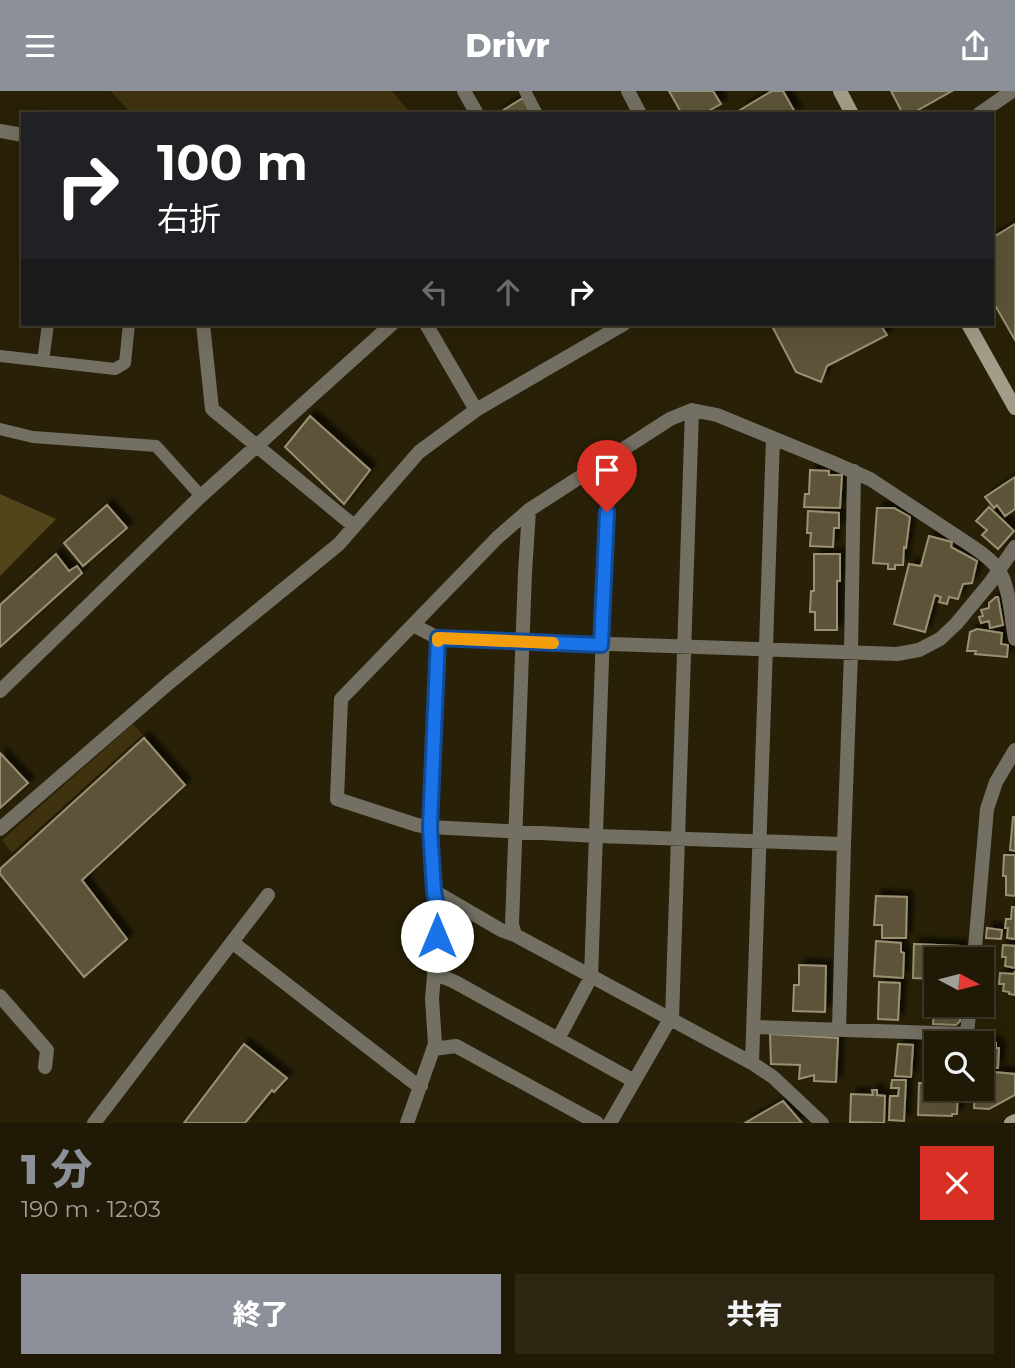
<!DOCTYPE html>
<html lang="ja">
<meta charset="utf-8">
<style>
:root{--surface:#1f1905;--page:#2c2613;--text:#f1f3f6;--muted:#a1a09a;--line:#3c3827;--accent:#8c9099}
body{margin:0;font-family:Montserrat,"Noto Sans JP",sans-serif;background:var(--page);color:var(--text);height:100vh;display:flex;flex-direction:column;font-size:26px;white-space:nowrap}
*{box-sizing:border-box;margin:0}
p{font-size:23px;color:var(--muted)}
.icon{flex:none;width:38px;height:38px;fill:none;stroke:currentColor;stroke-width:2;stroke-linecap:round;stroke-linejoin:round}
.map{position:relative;height:1032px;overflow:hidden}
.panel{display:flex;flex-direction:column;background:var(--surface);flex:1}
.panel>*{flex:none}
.top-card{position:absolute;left:21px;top:21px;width:973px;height:214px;border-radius:0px;box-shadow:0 7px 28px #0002,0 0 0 2px var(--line);background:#202124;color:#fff;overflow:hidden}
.needle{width:46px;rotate:97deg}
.controls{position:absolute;left:924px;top:856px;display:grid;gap:14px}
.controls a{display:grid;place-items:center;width:70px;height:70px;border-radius:0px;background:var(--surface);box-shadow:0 7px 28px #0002,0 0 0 2px var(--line);font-size:35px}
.pin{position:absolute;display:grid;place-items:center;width:60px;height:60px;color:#fff;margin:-72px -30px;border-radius:50% 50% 50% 0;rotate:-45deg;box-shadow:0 0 7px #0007}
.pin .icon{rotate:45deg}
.me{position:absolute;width:77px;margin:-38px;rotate:0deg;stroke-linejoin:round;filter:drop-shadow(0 0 5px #0008)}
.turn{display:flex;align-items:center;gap:24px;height:147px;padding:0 21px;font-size:32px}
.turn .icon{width:91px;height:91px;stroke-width:2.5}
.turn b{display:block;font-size:49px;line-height:60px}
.lanes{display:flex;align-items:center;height:66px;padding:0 21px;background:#0003;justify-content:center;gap:35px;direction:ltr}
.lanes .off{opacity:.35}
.round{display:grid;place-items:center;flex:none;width:74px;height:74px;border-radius:0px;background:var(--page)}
.summary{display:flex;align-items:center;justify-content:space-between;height:119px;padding:0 21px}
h1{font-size:42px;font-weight:800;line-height:52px;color:var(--accent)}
.button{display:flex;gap:14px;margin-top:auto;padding:14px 21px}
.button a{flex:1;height:80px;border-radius:0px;background:var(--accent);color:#fff;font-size:28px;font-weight:800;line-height:80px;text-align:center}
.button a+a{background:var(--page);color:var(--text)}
header{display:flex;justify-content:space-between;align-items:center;height:91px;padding:0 21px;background:var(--accent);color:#fff;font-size:32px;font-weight:800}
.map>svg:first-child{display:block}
.green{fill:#3f330f}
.forest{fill:#52441b}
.building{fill:#5c5237;stroke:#9a9073;stroke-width:2;filter:url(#shadow)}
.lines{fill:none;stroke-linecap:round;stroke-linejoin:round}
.lane{stroke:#736f63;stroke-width:12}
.street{stroke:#736f63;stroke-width:14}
.secondary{stroke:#a39c88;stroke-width:14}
.route-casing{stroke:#114b97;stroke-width:18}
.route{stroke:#1a73e8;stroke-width:12}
.slow{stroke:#f59e0b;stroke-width:12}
</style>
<header><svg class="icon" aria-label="menu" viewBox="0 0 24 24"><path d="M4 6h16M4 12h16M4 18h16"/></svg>Drivr<svg class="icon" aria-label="share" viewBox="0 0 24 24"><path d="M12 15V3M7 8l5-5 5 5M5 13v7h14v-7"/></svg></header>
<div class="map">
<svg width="1015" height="1032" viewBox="0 0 1015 1032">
<defs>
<filter id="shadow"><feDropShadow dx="6" dy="-6" stdDeviation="2" flood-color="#0009"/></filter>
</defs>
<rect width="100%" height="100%" fill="#292107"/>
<!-- green -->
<path class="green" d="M111,0h281l19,23h-280z
M133,633l10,11 -131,118 -10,-13z"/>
<!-- forest -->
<path class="forest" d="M0,403l56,25 -56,57z"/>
<!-- building -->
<path class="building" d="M669,0h44l8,13 -18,10h-21z
M772,0h11l13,23h-53l-3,-4z
M891,0h61l-41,23h-8z
M523,7l8,16h-34z
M1015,133v116l-23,-40v-62z
M771,233h109l7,11 -60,31 -6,16 -25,-10z
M310,325l60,54 -26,34 -59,-57z
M810,379l19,1v4h13l-2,33 -36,-1 1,-13h4z
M1015,386v32l-10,7 -8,-11 -3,3 -9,-11z
M107,414l20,23 -44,38 -19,-23z
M989,416l25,24 -16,18 -16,-14 5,-5 -11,-9z
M877,417h17l16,9 -4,31 -2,-1 -1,18h-8v4h-7v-5l-15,-1z
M808,420l31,2v15h-5l-1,19 -23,-1 1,-13h-4z
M929,445l23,6 -1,5 26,14 -5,22 -9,1 -5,15 -9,-2 -2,7 -8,-2 2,-5 -6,-2 -10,37 -31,-8 15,-60 12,2z
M56,463l13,17 8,-5 5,7 -82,74v-42z
M814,463h26v27h-3v49h-22v-18h-5l1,-21h3z
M996,506h2l5,28 -13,3 -1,-7 -8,2 -2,-6 4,-1 -2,-6 8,-2v-5z
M977,538l25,4 -1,11 7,1 -1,12 -32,-3 1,-3h-9l3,-19z
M144,647l41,47 -103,95 45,59 -43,38 -84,-103v-5z
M0,662l28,30 -28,25z
M1013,726h2v34l-5,-1z
M1004,764h11v41l-9,-1v-19h-3z
M876,805l31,1 -1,41h-24v-13h-8z
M1012,816h3v32l-8,-1 1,-10h-3l1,-9h5z
M987,837l15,2 -1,9 -15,-1z
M876,850l25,2v9l3,1 -1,25 -29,-2z
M914,853l46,2 2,13h-26v20l-23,-1z
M1003,854l12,1v22l-10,-2 1,-9h-4z
M799,874l27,1 -1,46 -32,-1 1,-26h5z
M1015,880v24l-6,-1v-2l-6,-1 1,-7h-5l1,-11 14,1z
M879,891l21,1 -2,37 -20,-1z
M933,893h3v21h25l-1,16 -4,4 -23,-1 1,-12h-8l1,-12 5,1z
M770,943l68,4 -2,44 -22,-1v-6l-15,4 1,-14 -29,-1z
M979,950l17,2v5h3l-1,20 -16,-1v-24z
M244,953l43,34 -13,14 -2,-2 -27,33h-61z
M898,953l15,1 -2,32 -16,-1z
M982,980l33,3v21l-26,14 -15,-1 1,-19h7z
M892,989h14l-2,41 -15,-1 1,-24h8l1,-8h-8z
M919,992l17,1v5h22l-1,25h-5v2l-34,-1z
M872,999h5v5l8,1 -1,27 -34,-1 1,-28 22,1z
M783,1010l19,22h-57z"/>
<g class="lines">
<!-- lane -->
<path class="lane" d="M525,0l12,23
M0,265l115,13 10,-6 4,-39
M43,270l5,-37
M0,338l33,8 123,9 45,50"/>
<!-- street -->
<path class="street" d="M464,0l13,23
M628,0l12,23
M979,23l33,-23
M0,40l23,4
M203,233l9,85 142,117
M426,233l50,86
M529,419l-4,63 -13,351 3,11 237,128 21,14 49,46
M413,534l25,13
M0,600l201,-195 191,-172
M0,738l170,-147 169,-138 80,-92 57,-42 148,-86
M844,753l7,-191 3,-182
M434,800l67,39 14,5
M232,851l181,140 8,4
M974,868l13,-150 9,-27 19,-32
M434,882l21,9 179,99
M0,905l47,54 -2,17
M672,929l20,-610
M755,936l212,7 3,-29
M839,938l5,-185 -247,-8 -167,-9 -13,-2 -80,-26 4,-100 156,-161 32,-28 141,-91 22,-9 25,5 112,46 41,18 103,68c9,6 19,13 25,22 12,18 13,49 17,70
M558,948l33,-62 18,-518
M433,958l23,-3 141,77
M752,972l21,-625
M94,1032l174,-228
M407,1032l28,-79 -3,-45 7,-82 -5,-26 -4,-64 8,-189 459,16 22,-4 21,-11 16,-15 34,-41 25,-36
M610,1032l60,-104"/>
<!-- secondary -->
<path class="secondary" d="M840,0l12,23
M968,233l47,84
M1011,1032l4,-2"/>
</g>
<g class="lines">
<defs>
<path id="route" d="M437,845l2,-19 -5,-26 -4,-64 8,-189 163,7 6,-133"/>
</defs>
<!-- route casing -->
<use href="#route" class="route-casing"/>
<!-- route -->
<use href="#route" class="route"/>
<!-- slow -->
<path class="slow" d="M438,550v-3l115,5"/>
</g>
</svg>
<div class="controls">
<a><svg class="needle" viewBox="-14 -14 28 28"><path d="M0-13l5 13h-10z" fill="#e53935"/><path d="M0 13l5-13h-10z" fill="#a1a09a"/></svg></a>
<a><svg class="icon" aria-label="search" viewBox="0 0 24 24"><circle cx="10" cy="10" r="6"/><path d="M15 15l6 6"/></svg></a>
</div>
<div class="pin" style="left:607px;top:421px;background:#d93025"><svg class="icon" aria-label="arrive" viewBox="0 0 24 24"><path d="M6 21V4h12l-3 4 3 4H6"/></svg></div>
<svg class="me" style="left:437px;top:845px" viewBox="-20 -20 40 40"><circle r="19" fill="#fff"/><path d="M0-13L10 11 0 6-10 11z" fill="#1a73e8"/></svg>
<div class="top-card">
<div class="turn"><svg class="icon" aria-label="right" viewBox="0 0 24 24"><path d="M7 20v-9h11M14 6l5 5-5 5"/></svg><div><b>100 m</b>右折</div></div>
<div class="lanes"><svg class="icon off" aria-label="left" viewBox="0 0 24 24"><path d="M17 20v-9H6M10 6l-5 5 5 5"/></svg><svg class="icon off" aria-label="ahead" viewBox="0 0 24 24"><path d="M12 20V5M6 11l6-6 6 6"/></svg><svg class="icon" aria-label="right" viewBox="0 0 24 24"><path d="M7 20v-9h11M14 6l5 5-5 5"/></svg></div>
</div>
</div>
<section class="panel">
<div class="summary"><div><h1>1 分</h1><p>190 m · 12:03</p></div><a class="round" style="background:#d93025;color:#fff"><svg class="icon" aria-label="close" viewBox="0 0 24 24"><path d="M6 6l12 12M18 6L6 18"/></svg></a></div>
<div class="button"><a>終了</a><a>共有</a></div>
</section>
